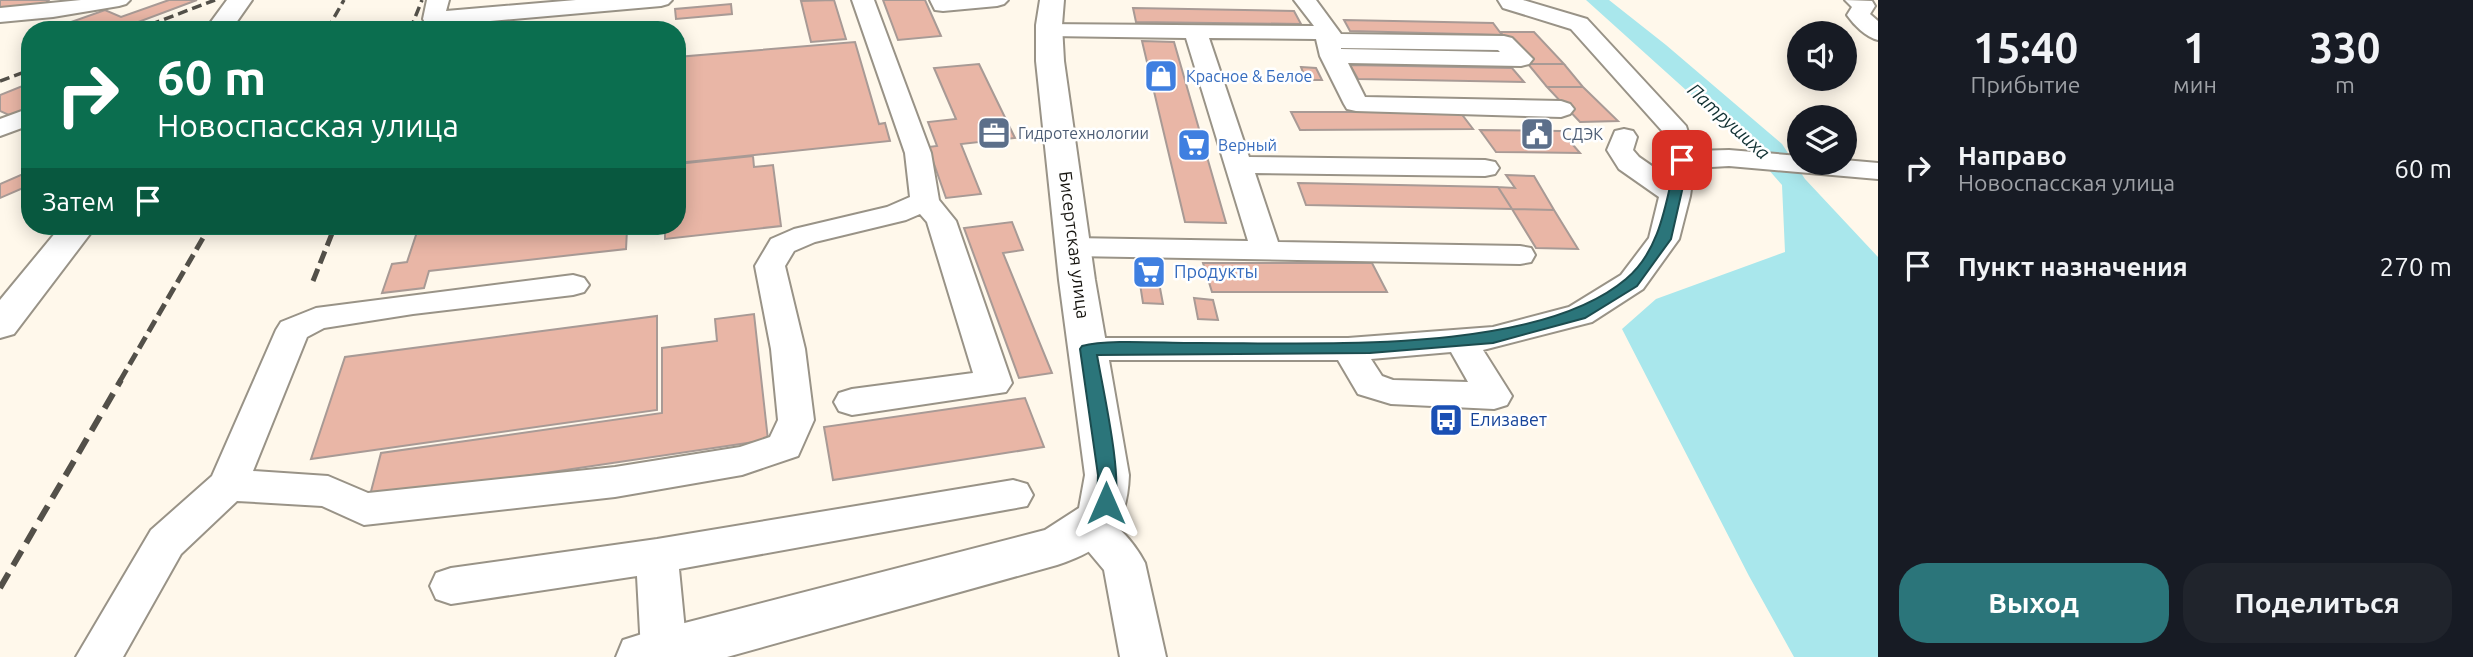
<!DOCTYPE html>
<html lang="ru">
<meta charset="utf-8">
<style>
:root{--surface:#171b24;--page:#20242c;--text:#f1f3f6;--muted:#9ea1a6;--accent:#2b757a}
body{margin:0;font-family:Ubuntu,sans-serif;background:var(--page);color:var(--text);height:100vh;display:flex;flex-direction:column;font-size:26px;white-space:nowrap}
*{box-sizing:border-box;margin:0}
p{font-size:23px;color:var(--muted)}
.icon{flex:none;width:38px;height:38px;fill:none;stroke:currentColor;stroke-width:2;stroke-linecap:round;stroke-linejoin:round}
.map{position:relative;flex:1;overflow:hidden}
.details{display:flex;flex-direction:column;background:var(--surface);width:595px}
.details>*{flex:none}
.top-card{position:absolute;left:21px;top:21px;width:665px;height:214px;border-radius:28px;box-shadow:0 4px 18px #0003;background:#0b6e4f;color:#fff;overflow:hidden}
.buttons{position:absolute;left:1787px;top:21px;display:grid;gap:14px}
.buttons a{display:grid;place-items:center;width:70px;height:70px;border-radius:50%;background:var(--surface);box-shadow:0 4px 18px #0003;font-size:35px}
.pin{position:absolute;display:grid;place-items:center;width:60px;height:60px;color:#fff;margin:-30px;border-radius:14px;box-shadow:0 4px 10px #0006}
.me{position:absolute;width:77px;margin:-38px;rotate:0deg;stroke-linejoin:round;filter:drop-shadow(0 0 5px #0008)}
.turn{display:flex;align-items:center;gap:24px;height:147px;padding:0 21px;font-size:32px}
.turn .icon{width:91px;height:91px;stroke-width:2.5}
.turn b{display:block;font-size:49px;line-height:60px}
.then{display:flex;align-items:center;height:66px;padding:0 21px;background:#0003;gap:14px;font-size:26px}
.eta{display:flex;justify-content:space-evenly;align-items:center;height:119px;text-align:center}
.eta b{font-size:42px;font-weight:600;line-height:49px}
.cta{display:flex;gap:14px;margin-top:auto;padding:14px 21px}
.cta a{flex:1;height:80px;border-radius:28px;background:var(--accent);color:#fff;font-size:28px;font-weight:600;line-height:80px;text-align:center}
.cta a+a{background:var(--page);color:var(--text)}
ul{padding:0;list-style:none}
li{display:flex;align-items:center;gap:21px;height:98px;padding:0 21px}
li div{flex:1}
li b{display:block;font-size:26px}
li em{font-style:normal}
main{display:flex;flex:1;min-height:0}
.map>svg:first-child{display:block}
.water{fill:#a9e7ec}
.building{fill:#e9b6a6;stroke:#a89a95;stroke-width:2}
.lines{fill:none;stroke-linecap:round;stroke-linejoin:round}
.minor-casing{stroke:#999387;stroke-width:4}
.major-casing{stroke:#999387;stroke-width:4}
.minor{fill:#fff;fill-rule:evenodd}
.major{fill:#fff;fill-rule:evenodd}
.rail-far2{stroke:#535049;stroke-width:3.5;stroke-dasharray:10 5;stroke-linecap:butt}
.rail-far1{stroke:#535049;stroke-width:5;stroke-dasharray:13 6;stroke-linecap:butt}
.rail{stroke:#535049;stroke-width:6;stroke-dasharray:17 9;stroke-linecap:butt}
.route{fill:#2b757a;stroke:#1c4c4f;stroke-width:2}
.labels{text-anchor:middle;stroke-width:5;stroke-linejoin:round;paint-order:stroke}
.far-shop-label{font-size:16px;fill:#366cbe;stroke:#fff;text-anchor:start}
.far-service-label{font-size:16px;fill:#4e5e75;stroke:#fff;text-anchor:start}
.street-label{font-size:18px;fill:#16140f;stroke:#fff}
.shop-label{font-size:18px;fill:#366cbe;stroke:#fff;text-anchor:start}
.transit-label{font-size:18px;fill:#164399;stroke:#fff;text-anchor:start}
.water-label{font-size:19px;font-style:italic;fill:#113133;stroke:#fff}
</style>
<main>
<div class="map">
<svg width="1878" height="657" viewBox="0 0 1878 657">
<rect width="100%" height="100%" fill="#fff8eb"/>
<!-- water -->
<path class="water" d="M1586,0h23l57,45 116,99 23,35 73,78v400h-84l-45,-81 -127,-247 34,-30 129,-47 -3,-67 -35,-40z"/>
<!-- building -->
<path class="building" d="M0,0h49l-4,4 -45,4z
M169,0h28l-80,30 -60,-3 48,-17 16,7z
M834,0l12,39 -35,3 -10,-41z
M883,0h42l16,36 -43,4z
M731,4l1,10 -56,5 -1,-10z
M1133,8l161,3 7,13 -165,-2z
M1344,20l149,3 9,12 -152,-4z
M1500,32h34l30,32h-36z
M1142,41l32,1 52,181 -41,-1z
M855,42l24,82 6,-1 5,18 -213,22v-106z
M979,64l36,74 -54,6 20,50 -35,4 -18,-51 9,-1 -9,-24 28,-3 -22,-51z
M1528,64h36l19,23h-36z
M1350,65l162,3 12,14 -166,-3z
M1301,67l15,1 6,12h-16z
M30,83v25l-19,8 -11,-5v-16z
M1547,87h36l35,34 -38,1z
M1291,112h169l13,17 -173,1z
M1480,130l81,1 19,22 -84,-1z
M753,156l1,11 19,-2 8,61 -116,13v-13h12v-62z
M30,171v14l-30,13v-14z
M1506,175l28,1 20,34 -42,-1 -14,-22 17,1z
M1298,183l200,4 14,22 -206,-4z
M1512,209l42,1 24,39 -42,-1z
M1012,222l11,28 -20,3 49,120 -33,5 -55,-150z
M419,226h194l-1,6 15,-2 -1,19 -197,22 -5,17 -42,5 10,-29 15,-2z
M1203,263h169l15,29h-175z
M1138,271l19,1 6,32 -20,-1z
M1194,298l19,2 5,20 -20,-1z
M754,314l14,126 -399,59 12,-46 281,-40v-65l55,-7 -2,-22z
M657,316v94l-346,49 34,-102z
M1025,398l19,49 -211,33 -9,-53z"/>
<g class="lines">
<defs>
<path id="minor" d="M81,0h49l-4,4 -7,2 -66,11 -53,5v-14z
M427,0h22l-3,11 130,-11h96l-4,4 -7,2 -227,20 -8,-2 -3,-5z
M852,0h22l57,153 8,47 17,21 56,162 -6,9 -154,23 -13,-4 -5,-9 5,-9 13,-4 121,-16 -46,-151 -7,-8 -14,6 -91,22 -21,9 -9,15 20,83 9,71 -16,36 -56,19 -127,22 -251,28 -42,-19 -85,-5 -56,53 -58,103h-47l75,-127 61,-54 64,-146 5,-8 35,-14 257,-33 11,3 5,7 -5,7 -11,3 -160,19 -89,14 -17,9 -54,134 75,5 40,17 247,-26 125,-20 30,-10 8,-17 -7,-71 -16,-83 16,-27 23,-10 93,-22 23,-10 -5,-44z
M930,0h78l-4,4 -7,2 -54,5 -8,-1z
M1294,0h22l25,34 163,2 8,2 21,21 -4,5 -8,2 -173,-3 17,34 196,4 9,3 4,5 -4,5 -9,3 -205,-6 -9,-2 -3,-5 -24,-48 -4,-17 -107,-1 40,119 236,3 10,2 4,6 -4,6 -10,2 -230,-3 23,69 242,4 11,2 4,7 -4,7 -11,2 -447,-8 -11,-3 -4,-6 4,-6 11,-3 175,3 -62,-203 -137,-2 -8,-2 -3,-5 3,-5 273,2zM1341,48l157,2 2,2 -159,-3z
M1498,0h25l64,19 99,107 8,25 35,-1 70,6v7h45v-3l34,3v16l-149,-13 -35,2 -4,28 -11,43 -36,50 -51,33 -109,28 29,46 -5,9 -13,4 -103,-5 -33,-10 -20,-34h-250l-12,-3 -5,-8 5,-8 12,-3h260l145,-11 76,-20 52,-32 28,-37 10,-41 -40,-28 -12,-19 8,-19 9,-2 9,2 4,6 -4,13 6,7 26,18 3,-15 -4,-27 -93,-104 -68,-21zM1451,352l17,30 -75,-2 -11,-4 -11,-17z
M1845,0l27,1 3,5 -5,8 8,7v19c-12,-3 -24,-15 -31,-25l5,-8z
M30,108v17l-30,11v-17z
M1013,480l14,4 6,11 -6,11 -348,63 8,82 -3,6h-40l-3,-6 -4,-75 -186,28 -15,-5 -6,-13 6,-13 15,-5 206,-29z
M1092,512c22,7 42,30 53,51l21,94h-46l-16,-87 -26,-31 -6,-11 6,-11z"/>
<path id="major" d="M227,0h25l-21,30h-26z
M1040,0h24l-2,25 2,36 31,219 34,195c-2,53 -23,74 -72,90l-330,92h-111l7,-17 19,-6 403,-104 34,-22 6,-33 -26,-195 -23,-219v-36z
M61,226h35l-82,108 -14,4v-38z"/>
</defs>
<!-- minor casing -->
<use href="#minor" class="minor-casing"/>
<!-- major casing -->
<use href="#major" class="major-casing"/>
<!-- minor -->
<use href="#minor" class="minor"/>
<!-- major -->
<use href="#major" class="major"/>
<!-- rail-far2 -->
<path class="rail-far2" d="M136,30l79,-30
M327,30l17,-30
M410,30l12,-30
M0,81l30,-11"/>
<!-- rail-far1 -->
<path class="rail-far1" d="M313,281l22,-55
M120,381l90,-155"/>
<!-- rail -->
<path class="rail" d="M0,588l121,-208"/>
</g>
<!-- route -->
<path class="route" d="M1682,156l7,4 -18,79 -34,47 -52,32 -92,25 -123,10 -273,2c5,30 28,130 16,153l-7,2 -7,-2 -2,-5 1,-28 -18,-126 2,-3c24,-7 79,-3 106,-3 117,-1 346,14 438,-64 35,-29 40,-78 50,-119z"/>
<!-- icons -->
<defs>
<symbol id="shop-square" viewBox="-11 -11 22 22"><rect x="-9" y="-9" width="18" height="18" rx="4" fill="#3f7fe0" stroke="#fff"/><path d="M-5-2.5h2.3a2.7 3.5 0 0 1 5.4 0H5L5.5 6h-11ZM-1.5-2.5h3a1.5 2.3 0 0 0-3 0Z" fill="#fff"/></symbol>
<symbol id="office-square" viewBox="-11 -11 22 22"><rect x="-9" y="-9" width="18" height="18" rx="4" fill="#5c6f8a" stroke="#fff"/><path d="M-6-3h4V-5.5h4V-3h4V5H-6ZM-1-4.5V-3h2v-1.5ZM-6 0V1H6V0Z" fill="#fff"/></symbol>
<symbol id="civic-square" viewBox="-11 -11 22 22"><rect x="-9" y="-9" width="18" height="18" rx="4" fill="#5c6f8a" stroke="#fff"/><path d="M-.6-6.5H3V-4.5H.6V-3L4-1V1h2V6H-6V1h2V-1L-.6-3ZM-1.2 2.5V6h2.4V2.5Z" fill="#fff"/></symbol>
<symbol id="supermarket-square" viewBox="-11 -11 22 22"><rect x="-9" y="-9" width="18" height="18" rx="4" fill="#3f7fe0" stroke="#fff"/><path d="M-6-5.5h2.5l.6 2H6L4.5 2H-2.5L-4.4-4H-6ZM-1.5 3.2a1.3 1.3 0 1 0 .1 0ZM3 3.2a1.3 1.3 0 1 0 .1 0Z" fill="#fff"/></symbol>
<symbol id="bus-square" viewBox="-11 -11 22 22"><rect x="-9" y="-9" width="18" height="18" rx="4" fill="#1a4fb4" stroke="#fff"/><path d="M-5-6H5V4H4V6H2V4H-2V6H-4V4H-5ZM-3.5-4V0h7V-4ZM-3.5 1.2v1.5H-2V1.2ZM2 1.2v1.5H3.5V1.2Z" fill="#fff"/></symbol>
</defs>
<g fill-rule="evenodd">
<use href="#shop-square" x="1142" y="57" width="38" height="38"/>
<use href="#office-square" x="975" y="114" width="38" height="38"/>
<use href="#civic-square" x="1518" y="115" width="38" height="38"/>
<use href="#supermarket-square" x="1175" y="126" width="38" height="38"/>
<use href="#supermarket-square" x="1130" y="253" width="38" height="38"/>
<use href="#bus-square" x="1427" y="401" width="38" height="38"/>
</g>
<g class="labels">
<!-- far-shop labels -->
<g class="far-shop-label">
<text x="1186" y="82">Красное &amp; Белое</text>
<text x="1218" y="151">Верный</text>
</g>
<!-- far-service labels -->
<g class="far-service-label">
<text x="1018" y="139">Гидротехнологии</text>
<text x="1562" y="140">СДЭК</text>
</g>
<!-- street labels -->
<g class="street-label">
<text transform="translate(1074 245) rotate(83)" y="6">Бисертская улица</text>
</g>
<!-- shop labels -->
<g class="shop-label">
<text x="1174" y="278">Продукты</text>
</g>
<!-- transit labels -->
<g class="transit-label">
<text x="1470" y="426">Елизавет</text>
</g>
<!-- water labels -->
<g class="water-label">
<text transform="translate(1729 121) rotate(42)" y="7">Патрушиха</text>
</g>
</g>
</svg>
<div class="buttons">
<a><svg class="icon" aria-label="sound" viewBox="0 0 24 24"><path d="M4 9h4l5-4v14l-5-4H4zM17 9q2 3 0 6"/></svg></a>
<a><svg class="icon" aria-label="layers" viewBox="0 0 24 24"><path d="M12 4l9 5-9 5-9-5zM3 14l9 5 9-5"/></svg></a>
</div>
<div class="pin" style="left:1682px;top:160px;background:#d93025"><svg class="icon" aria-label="arrive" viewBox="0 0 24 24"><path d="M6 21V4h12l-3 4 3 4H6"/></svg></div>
<svg class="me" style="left:1106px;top:503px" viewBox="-20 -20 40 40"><path d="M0-17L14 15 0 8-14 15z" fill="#2b757a" stroke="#fff" stroke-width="4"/></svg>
<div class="top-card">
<div class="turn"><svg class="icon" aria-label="right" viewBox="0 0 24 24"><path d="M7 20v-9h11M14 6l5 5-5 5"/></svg><div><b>60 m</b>Новоспасская улица</div></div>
<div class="then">Затем<svg class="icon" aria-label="arrive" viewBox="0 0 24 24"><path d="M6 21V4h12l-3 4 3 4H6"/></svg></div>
</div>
</div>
<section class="details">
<div class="eta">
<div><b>15:40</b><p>Прибытие</p></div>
<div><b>1</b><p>мин</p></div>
<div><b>330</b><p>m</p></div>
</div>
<ul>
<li><svg class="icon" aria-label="right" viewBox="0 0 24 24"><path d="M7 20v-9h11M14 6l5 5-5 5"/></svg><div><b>Направо</b><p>Новоспасская улица</p></div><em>60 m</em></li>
<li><svg class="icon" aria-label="arrive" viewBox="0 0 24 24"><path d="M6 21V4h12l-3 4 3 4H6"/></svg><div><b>Пункт назначения</b></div><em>270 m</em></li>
</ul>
<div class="cta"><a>Выход</a><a>Поделиться</a></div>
</section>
</main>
